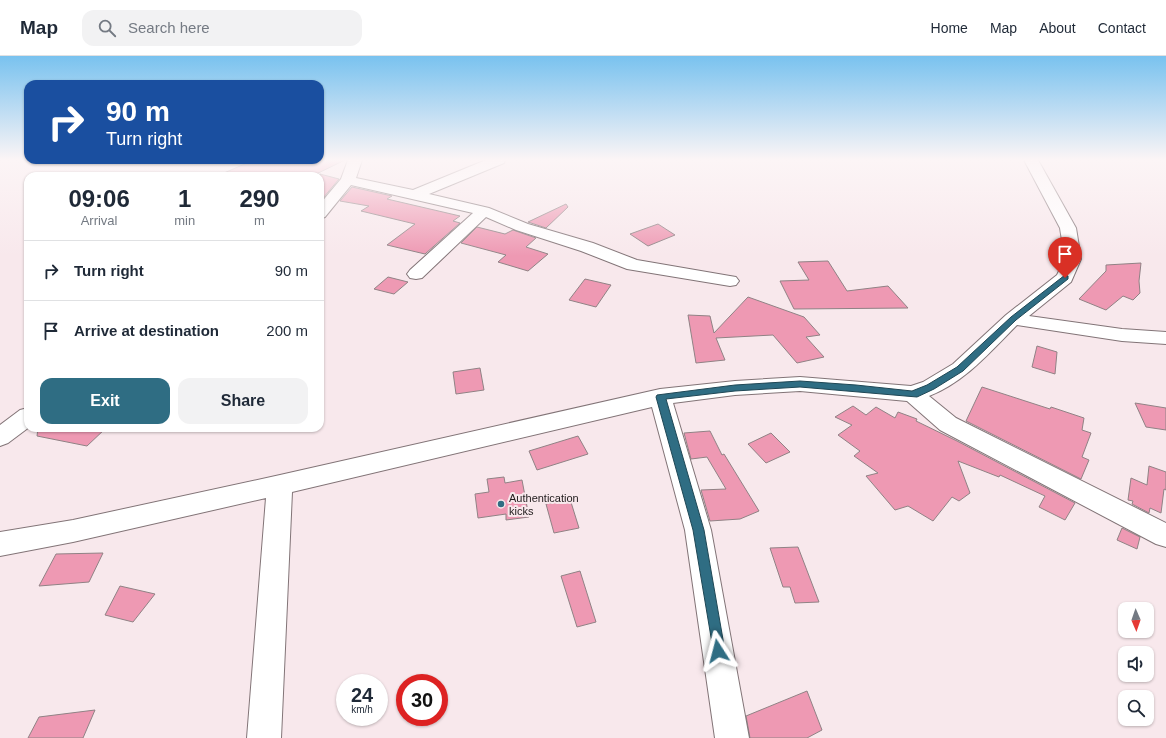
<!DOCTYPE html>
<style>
:root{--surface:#fff;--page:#f2f2f3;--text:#1f2937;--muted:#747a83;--line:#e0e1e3;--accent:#2f6d83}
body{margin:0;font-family:Arial,sans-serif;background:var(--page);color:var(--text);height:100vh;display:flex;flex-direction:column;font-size:15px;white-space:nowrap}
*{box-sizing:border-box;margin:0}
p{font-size:13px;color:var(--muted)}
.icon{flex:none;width:22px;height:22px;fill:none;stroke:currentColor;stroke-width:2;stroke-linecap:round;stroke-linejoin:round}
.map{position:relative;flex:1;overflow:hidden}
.panel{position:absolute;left:24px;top:116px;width:300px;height:260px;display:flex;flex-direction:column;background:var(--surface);border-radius:12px;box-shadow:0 1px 3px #0004}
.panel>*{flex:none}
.banner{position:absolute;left:24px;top:24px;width:300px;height:84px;border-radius:12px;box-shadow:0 1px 3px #0004;background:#1a4fa0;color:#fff;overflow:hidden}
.needle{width:26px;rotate:178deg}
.buttons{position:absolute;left:1118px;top:546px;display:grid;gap:8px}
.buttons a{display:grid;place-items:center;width:36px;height:36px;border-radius:8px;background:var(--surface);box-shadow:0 1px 3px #0004;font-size:20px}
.speed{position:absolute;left:336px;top:618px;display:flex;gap:8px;font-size:20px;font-weight:700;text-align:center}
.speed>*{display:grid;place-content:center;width:52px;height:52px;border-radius:50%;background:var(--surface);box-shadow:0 1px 3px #0004;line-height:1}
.speed small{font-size:10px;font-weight:400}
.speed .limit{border:6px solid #d22;background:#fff;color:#111}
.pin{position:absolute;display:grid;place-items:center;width:34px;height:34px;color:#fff;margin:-41px -17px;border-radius:50% 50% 50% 0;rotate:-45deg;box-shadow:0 0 4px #0007}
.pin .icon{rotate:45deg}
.me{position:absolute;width:44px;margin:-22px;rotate:351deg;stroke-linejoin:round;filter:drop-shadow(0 0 3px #0008)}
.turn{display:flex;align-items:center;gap:14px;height:84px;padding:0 16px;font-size:18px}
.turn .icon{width:52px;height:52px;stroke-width:2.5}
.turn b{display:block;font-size:28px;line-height:34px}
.eta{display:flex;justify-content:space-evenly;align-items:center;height:68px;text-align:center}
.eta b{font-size:24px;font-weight:700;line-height:28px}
.primary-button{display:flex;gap:8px;margin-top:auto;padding:8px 16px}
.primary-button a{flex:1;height:46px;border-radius:12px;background:var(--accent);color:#fff;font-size:16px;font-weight:700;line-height:46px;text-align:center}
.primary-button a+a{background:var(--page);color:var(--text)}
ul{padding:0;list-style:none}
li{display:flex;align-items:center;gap:12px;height:60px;padding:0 16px;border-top:1px solid var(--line)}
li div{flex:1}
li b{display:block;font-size:15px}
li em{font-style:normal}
header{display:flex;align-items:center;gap:24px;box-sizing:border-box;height:56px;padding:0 20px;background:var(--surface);border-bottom:1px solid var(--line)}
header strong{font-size:19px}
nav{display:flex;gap:22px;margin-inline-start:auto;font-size:14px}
.search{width:280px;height:36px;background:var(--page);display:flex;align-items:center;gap:10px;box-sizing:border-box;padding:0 14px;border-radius:12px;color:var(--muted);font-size:15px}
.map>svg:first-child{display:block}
.building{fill:#ee99b3;stroke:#908285}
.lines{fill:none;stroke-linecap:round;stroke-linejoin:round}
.minor-casing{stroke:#827477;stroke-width:2}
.minor{fill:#fff;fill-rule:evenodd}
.route{fill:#2f6d83;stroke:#1f4755}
.poi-dot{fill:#2f6d83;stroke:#f8e8ec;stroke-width:1.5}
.labels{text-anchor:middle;stroke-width:4;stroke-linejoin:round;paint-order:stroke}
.poi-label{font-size:11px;fill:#201b1c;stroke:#f8e8ec;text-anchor:start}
</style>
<header>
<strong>Map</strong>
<div class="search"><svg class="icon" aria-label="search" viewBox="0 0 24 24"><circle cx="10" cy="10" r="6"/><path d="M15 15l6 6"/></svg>Search here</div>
<nav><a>Home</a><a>Map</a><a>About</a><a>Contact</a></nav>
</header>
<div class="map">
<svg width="1166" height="682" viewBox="0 0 1166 682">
<rect width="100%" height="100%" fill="#f8e8ec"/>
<!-- building -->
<path class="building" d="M254,104h91l-33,16h-95z
M320,118l19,5 -16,19 -3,-1z
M352,131l40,9 -5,3 73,17 -7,5 7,2 -35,31 -38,-9 28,-21 -54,-13 8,-5 -29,-5z
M566,148l2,3 -22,21 -18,-6z
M658,168l17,11 -27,11 -18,-12z
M477,171l28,7 8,-4 23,8 -10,9 22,7 -20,17 -30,-9 8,-7 -45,-12z
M828,205l19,30 41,-5 20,22 -114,1 -14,-28 29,-1 -11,-18z
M1141,207l-2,18 1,12 -7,7 -10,-4 -17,14 -27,-11 27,-28v-6z
M388,221l20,5 -14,12 -20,-5z
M585,223l26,6 -15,22 -27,-7z
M748,241l56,20 16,18 -14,2 18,20 -27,6 -24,-28 -57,3 9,22 -29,3 -8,-48 22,1 4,17z
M1037,290l20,6 -2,22 -23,-7z
M480,312l4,22 -28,4 -3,-22z
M982,331l68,22 1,-2 33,11 -2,12 9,3 -9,24 7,3 -8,19 -115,-58z
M1135,347l31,5v22l-20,-3z
M853,350l13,9 10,-8 19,11 3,-6 19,7 -1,2 41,20 118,62 -10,17 -26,-13 6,-11 -45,-21 -1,2 -41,-16 12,32 -11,8 -7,-4 -19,24 -25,-15 -13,4 -29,-34 12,-3 -24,-17 6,-5 -22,-16 14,-10 -17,-8z
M38,372h68l-19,18 -50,-10z
M710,375l12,24 2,-1 35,57 -19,8 -30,2 -9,-31 25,-1 -19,-32 -16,2 -7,-26z
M771,377l19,19 -24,11 -18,-19z
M578,380l10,18 -51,16 -8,-19z
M1149,410l17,6v18l-2,-1 -3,24 -11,-5 -1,5 -17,-9 1,-3 -5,-1 3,-22 16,7z
M504,421l1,6 17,-3 7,37 -23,3v-6l-28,4 -3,-24 14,-2 -2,-13z
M570,443l9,29 -25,5 -8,-29z
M1122,472l18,9 -3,12 -20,-9z
M798,491l21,55 -24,1 -5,-16h-7l-13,-39z
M103,497l-14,29 -50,4 17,-32z
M580,515l16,51 -19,5 -16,-51z
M120,530l35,8 -22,28 -28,-7z
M807,635l15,39 -15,8h-57l-4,-22z
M95,654l-12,28h-55l11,-21z"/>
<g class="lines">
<defs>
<path id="minor" d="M348,104h14l-6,18 57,12 73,-30h19l-1,3 -75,31 60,14 39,16 65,19 44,17 93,16 6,1 3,4 -3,4 -6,1 -103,-17 -46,-18 -65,-21 -30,-13 -64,61 -6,1 -6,-1 -3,-4 3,-4 63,-57 -122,-28 -26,32 -5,2v-15l21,-25z
M1024,104h14l38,68 5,31 -10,23 -42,34 93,13 44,3v12l-44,-3 -105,-16c-27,27 -52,57 -88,71l27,22 210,105v24l-10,-3 -216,-114 -33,-29 -107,-10 -65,4 -62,8 38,127 38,208h-34l-30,-208 -33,-123 -360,85 -11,246h-34l19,-240 -193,44 -73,14v-24l73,-12 207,-45 380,-86 75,-8 65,-4 111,9 12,-4 30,-18 53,-49 51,-40 8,-16 -5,-31z
M28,352v20l-20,15 -8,3v-21l20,-15z"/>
</defs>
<!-- minor casing -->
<use href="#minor" class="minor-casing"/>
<!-- minor -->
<use href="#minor" class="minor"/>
</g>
<!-- sky -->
<linearGradient id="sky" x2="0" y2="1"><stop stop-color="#79c2ef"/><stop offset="0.52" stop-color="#fcf5f6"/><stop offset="1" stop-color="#fcf5f6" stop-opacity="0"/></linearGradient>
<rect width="1166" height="200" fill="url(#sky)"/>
<!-- route -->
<path class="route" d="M1065,219l3,1v3l-52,41 -53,51 -29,18 -17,8 -117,-10 -65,4 -69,8 38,131 21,121 -2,4 -5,2 -4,-2 -21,-125 -37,-133 1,-2 78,-10 65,-4 56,4 56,6 15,-6 30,-18 54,-50z"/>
<!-- markers -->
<circle class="poi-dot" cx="501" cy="448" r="4"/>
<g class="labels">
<!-- poi labels -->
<g class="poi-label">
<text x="509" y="446">Authentication<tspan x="509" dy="13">kicks</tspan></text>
</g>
</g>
</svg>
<div class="buttons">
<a><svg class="needle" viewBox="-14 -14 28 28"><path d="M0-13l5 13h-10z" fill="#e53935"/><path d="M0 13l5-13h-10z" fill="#747a83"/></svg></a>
<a><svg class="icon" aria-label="sound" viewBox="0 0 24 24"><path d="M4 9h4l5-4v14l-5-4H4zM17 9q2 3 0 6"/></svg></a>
<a><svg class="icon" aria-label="search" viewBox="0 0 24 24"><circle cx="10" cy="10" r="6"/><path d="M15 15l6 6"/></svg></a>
</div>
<div class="speed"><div>24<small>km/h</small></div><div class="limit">30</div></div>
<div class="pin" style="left:1065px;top:222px;background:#d93025"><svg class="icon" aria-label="arrive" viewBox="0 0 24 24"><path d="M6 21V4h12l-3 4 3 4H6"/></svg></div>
<svg class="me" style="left:718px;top:595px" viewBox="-20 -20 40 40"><path d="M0-17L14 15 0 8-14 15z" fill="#2f6d83" stroke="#fff" stroke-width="4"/></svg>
<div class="banner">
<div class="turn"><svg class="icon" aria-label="right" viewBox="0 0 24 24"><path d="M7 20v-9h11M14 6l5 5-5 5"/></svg><div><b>90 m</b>Turn right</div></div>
</div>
<section class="panel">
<div class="eta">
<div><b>09:06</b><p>Arrival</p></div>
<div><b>1</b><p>min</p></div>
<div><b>290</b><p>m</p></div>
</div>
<ul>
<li><svg class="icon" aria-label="right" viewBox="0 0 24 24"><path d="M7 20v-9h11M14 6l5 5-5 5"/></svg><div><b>Turn right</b></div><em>90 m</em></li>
<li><svg class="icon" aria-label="arrive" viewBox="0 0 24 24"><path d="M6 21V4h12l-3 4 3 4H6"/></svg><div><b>Arrive at destination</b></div><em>200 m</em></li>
</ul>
<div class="primary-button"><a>Exit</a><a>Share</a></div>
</section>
</div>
